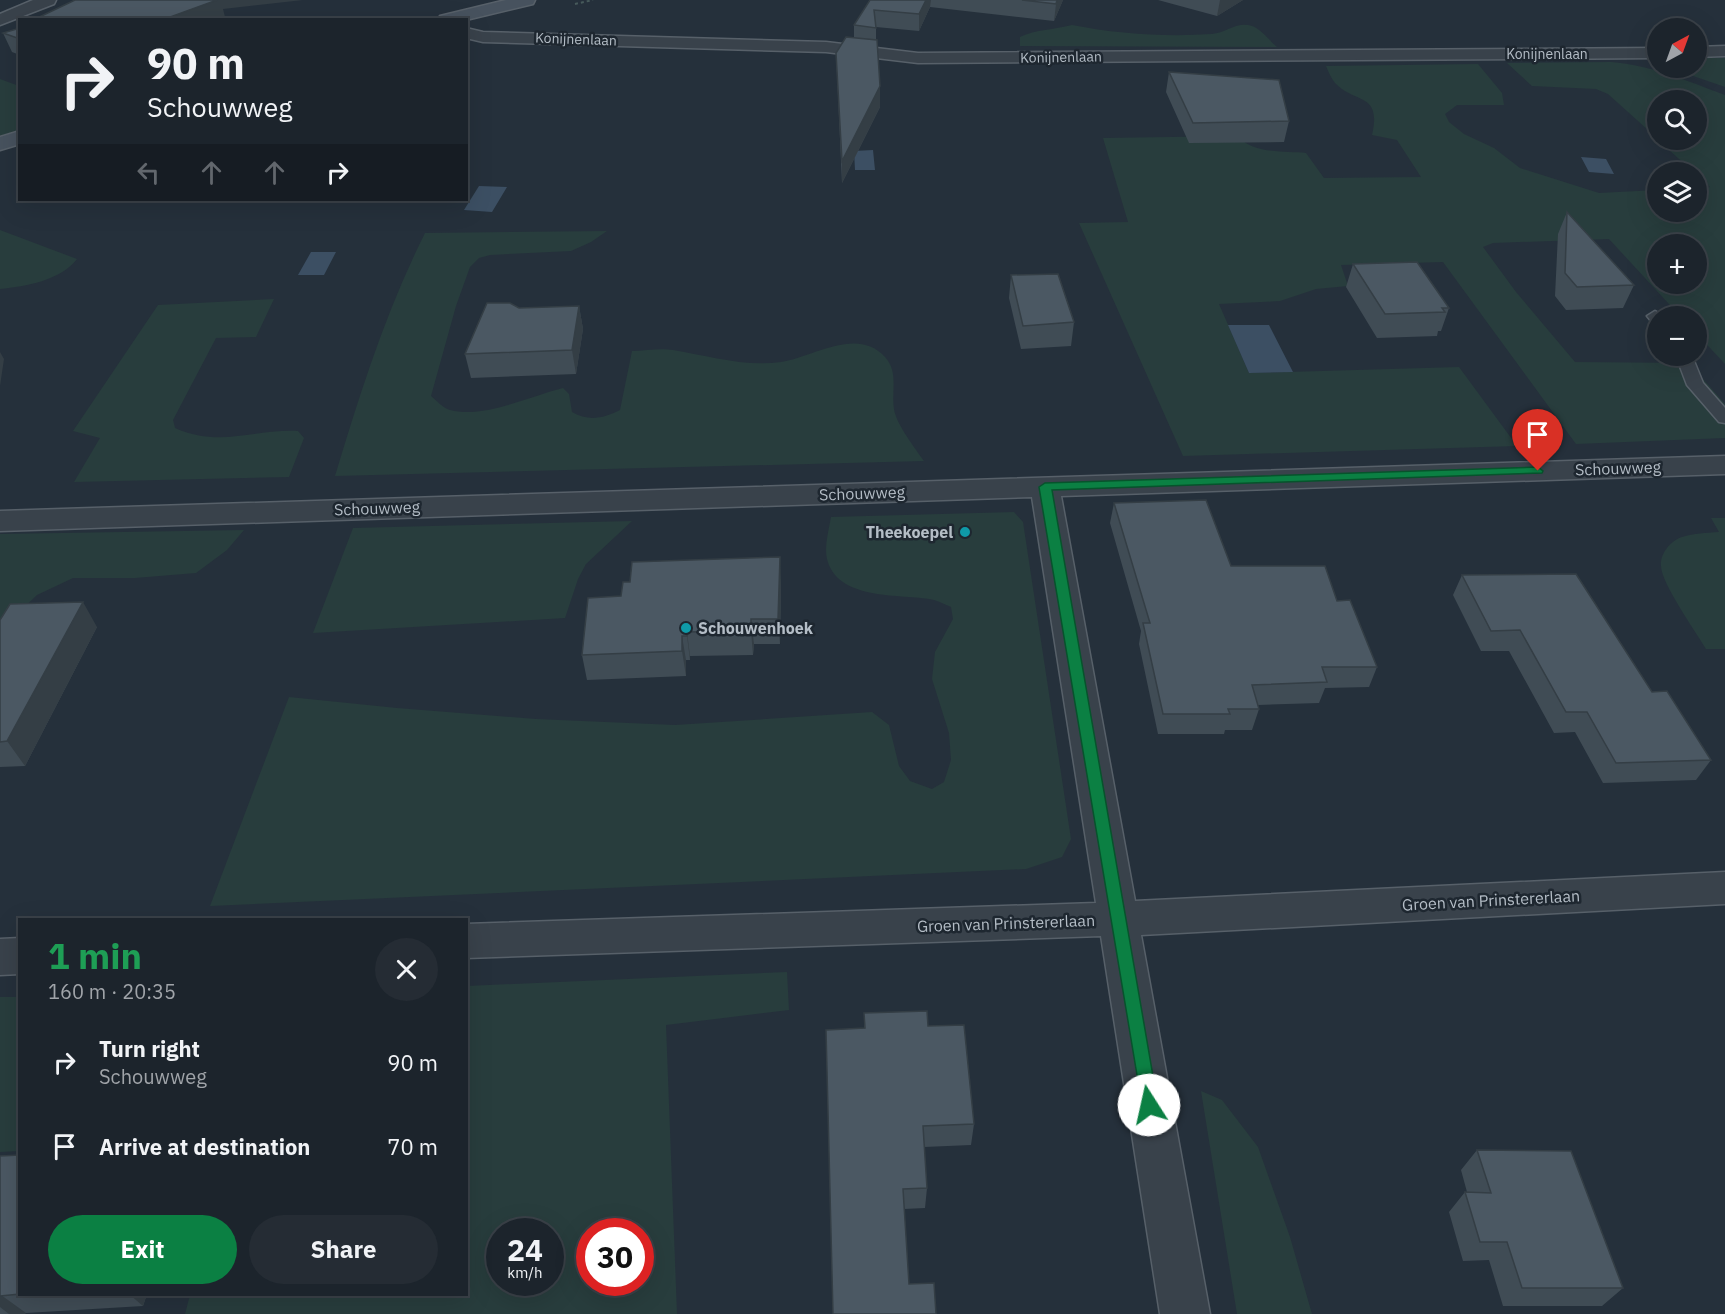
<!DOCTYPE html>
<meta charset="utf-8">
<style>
:root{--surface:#1c242c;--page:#252c34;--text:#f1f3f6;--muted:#a0a4a9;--line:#3a4148;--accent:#0b8043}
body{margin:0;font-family:"IBM Plex Sans",sans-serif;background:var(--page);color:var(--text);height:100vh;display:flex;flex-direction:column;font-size:22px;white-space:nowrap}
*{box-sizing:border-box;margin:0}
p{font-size:20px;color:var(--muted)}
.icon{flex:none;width:33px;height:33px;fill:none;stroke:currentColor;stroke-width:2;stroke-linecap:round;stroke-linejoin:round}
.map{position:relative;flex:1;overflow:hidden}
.drawer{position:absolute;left:18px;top:918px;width:450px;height:378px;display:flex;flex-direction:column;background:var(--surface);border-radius:0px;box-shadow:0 6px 24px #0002,0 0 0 2px var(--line)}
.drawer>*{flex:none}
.hud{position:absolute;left:18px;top:18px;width:450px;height:183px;border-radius:0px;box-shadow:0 6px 24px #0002,0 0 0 2px var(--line);background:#1c242c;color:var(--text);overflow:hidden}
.needle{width:39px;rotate:41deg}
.tools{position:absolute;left:1647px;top:18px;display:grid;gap:12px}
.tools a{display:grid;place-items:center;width:60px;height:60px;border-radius:50%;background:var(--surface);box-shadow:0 6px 24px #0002,0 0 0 2px var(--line);font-size:30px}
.speed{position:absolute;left:486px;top:1218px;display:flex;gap:12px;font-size:30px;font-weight:700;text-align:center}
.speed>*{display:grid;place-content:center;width:78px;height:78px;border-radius:50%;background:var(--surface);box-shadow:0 6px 24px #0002,0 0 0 2px var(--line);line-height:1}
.speed small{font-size:15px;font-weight:400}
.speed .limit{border:9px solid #d22;background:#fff;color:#111}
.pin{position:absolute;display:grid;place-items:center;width:51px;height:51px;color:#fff;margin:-62px -26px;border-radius:50% 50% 50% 0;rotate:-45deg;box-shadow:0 0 6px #0007}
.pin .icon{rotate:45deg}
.me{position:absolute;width:66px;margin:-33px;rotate:350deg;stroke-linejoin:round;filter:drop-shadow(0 0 4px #0008)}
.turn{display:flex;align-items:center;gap:21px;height:126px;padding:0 30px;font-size:27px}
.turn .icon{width:78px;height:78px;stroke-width:2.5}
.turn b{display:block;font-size:42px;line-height:51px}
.lanes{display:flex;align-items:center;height:57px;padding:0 30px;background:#0003;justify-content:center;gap:30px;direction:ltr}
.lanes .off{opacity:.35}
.round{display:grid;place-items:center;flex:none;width:63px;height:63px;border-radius:32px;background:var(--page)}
.summary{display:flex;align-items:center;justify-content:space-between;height:102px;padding:0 30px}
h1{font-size:36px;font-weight:700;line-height:45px;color:#1e9e55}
.cta{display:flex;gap:12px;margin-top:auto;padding:12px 30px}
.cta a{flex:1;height:69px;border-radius:36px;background:var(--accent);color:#fff;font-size:24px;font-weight:700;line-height:69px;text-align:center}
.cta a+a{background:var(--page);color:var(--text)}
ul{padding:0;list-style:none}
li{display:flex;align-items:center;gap:18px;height:84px;padding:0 30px}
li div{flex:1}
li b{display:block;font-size:22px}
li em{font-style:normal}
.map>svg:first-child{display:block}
.green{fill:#283d3d;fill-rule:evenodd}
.water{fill:#3c4f63}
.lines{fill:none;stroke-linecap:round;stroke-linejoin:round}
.lane-casing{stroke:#576069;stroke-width:3}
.street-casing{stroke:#576069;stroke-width:3}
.secondary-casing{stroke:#576069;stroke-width:3}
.path{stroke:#475a5b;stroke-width:2;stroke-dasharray:3 3;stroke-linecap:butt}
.lane{fill:#39424b;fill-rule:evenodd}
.street{fill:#39424b;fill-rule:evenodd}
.secondary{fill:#47525e;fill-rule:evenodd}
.wall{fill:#404c55}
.shaded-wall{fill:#343e45}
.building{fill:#4b5863;stroke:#343e45;stroke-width:1.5}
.route{fill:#0b8043;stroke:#07532c;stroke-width:1.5}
.culture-dot{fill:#0f9aa8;stroke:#1e2730;stroke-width:2}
.labels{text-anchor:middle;stroke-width:5;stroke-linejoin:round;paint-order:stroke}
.far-street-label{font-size:14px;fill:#b4bdc6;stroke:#1e2730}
.street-label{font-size:16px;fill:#b4bdc6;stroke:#1e2730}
.poi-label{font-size:16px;font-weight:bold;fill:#b4bdc6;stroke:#1e2730;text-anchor:end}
</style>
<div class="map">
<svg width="1725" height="1314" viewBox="0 0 1725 1314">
<rect width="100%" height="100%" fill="#25303b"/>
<!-- green -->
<path class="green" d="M1072,25c45,9 94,12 140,9 14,-1 25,-13 40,-8 9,3 18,15 25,21l-257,-1v-9c16,-8 34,-7 52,-12z
M1697,58h28v29l-55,-19h26z
M1611,62c40,3 76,19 114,33v269l-28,-30 -1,-18h-16l-71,-77 -116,4 -10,4 33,45 59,70 114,1 36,41v34l-149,6 -133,-182 -102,3 7,21 -32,3 -36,12 -61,3 30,69 210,-6 58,79 -334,10 -104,-233 49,-1 -25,-84 135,-2c14,18 47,15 68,17l18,25 97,-1 -24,-37 -25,-5c10,-43 -17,-31 -37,-52 -4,-5 -7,-12 -9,-17l152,-2 24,29 2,12h-47l-12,9 4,8 15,12 30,14 26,20 79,25 58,-3 1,22h38l1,-23 13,-2 -52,-47h38v-40h-38v39l-50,-45 -12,-5 -64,-3 -25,-23zM1658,244h38v40h-38z
M0,79l19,7 1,44 -20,6z
M0,230l77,29c-17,22 -51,27 -77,30z
M607,231l-16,11 -20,9 -81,4 -11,3 -9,9 -14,39 -25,90c6,5 12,12 19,14 34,9 80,-14 113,-22l6,6 3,18c17,10 32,6 48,-2l12,-59c13,0 28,-3 41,-1 36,6 71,17 108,12 32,-5 76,-36 104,-5 14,15 6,35 9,52 2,15 21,39 30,52l-589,15c25,-83 51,-165 90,-243z
M274,299l-18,38 -40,1 -43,82 2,8c45,20 78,1 123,3l6,7 -15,39 -215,5 26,-44 -27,-7 85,-126z
M1014,512l9,10 48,317 -9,18 -36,12 -816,37 79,-209 108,11 139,11 139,6 197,-13 17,13 10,41 11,15 22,8 12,-7 7,-22 -2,-27 -17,-54 3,-27 18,-33 -2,-12c-7,-3 -14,-7 -22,-8 -32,-5 -92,1 -102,-40 -3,-12 2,-30 4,-42z
M1711,518h14v131h-19c-10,-17 -45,-66 -45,-83 -1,-12 9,-25 21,-29 12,-4 24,-4 37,-5z
M632,521l-46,43 -8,15 -13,39 -252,15 40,-105z
M244,530l-17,20 -31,23 -61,5h-62l-36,17 -24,23 -13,16v-100z
M787,972l2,38 -123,15 11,289h-492l5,-19 276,-1 1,-308zM500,1232h50v50h-50zM590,1232h50v50h-50z
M0,997h19v154l-19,1z
M1201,1091l21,9 36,47 32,90 22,77h-75z"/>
<!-- water -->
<path class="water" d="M873,150l2,20h-20l-1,-19z
M1581,157l25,2 8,15 -25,-2z
M479,186l28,1 -15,25 -28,-2z
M311,252h25l-12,23h-26z
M1228,325h41l24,47 -44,1z"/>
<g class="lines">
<defs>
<path id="lane" d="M1655,311l9,5h-6v8l-6,-2 -5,-6z
M1676,356h16l11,27 22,25v15l-6,-1 -32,-37z"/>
<path id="street" d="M33,0h23l-2,4 -54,21v-11z
M466,28l17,4 343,10 92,11 740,-5v10l-740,5 -92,-11 -343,-10 -17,-4z
M1725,46v10l-29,1v-10z
M1725,456v18l-664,22 74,405 590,-29v32l-584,31 69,379h-50l-59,-378 -635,22v-34l630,-21 -64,-406 -1032,34v-20z
M20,938v36l-20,1v-36z"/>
<path id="secondary" d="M506,0h29l-2,4 -67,16h-28l2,-4z
M20,131v13l-20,6v-13z"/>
</defs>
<!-- lane casing -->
<use href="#lane" class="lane-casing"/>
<!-- street casing -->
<use href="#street" class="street-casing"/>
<!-- secondary casing -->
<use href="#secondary" class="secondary-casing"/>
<!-- path -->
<path class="path" d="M575,4l18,-4"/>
<!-- lane -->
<use href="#lane" class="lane"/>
<!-- street -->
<use href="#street" class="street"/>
<!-- secondary -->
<use href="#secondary" class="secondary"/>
</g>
<!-- wall -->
<path class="wall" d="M870,0h193l-9,21 -124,-14 -11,24 -43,-4v13l4,46v21l-38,76 -6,-130 18,-15v-13z
M1158,0h85l-26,16z
M20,28v27l-8,-3 -9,-19z
M1169,72l120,49 -5,21 -95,1 -23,-51z
M1567,212l67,73 -11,23 -57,2 -11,-14 3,-62z
M1353,264l96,44 -8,23h-3l-1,5 -60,2 -31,-51z
M1011,275l63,47 -3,24 -50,3 -12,-51z
M579,306l4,23 -7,45 -105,4 -6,-24z
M1114,503l117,63 106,35 40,66 -8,20 -44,1 -6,15 -61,2 1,4 -7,21h-27l-1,4h-66l-19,-90 2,-13 -31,-108z
M1462,575l190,117 59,68 -15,20 -93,3 -28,-51 -21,1 -45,-82h-28l-28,-56z
M781,581l-1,63h-26l-1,11 -63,1v4h-4v16l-99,4 -5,-25z
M0,620l97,7 -72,139 -25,1z
M864,1013l64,13 46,98 -3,21 -47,2 3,41 -2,20 -21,1 -71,105 31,-286z
M1477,1150l146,138 -21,18h-99l-14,-46 -26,1 -14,-49 16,-20h2l-6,-22z
M20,1155v139h127l-4,12 -117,7 -2,1h-24v-158z"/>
<!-- shaded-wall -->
<path class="shaded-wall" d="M206,0h97l-80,9 2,8 -6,3h-57z
M926,0h5l-1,7 -11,24v-17z
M1057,0h6l-9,21 2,-17z
M1220,0h23l-26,16z
M880,86v21l-38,76v-22z
M579,306l4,23 -7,45 -4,-24z
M0,352l4,7 -4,27z
M780,557l1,24 -1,63 -2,-25z
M83,602l14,25 -72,139 -18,-25z
M751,619l3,25 -1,11 -2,-24z
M687,632l3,24v4l-3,-24z
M682,636l4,24v16l-4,-25z
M129,1294h18l-4,12z
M1,1295l25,18 -2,1h-15l-9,-7v-11z"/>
<!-- building -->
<path class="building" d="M75,0h142l-55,20h-129z
M870,0h56l-7,14 -45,-4 2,18 -22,-3z
M1022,0h35l-1,4z
M20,28v11l-17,-6z
M846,37l31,3 3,46 -38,75 -6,-108z
M1169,72l110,8 10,41 -96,2z
M1567,212l67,73 -57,2 -12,-14z
M1417,262l32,46h-7l3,4 -60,2 -32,-50z
M1058,274l16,48 -51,4 -12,-51z
M487,303h23l9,5 60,-2 -7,44 -107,4z
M1206,500l25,66h94l12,35 13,-1 27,67h-55l5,15 -75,3 7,24h-31l2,5h-67l-20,-91h7l-36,-120z
M780,557l-2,62h-27v12l-64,1v4h-5v15l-100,4 6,-57 33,-2 2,-14h7l2,-20z
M1576,574l76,118 15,-1 44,69 -95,3 -29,-51h-21l-46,-82 -29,1 -29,-56z
M83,602l-76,139 -7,1v-122l10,-16z
M927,1011l1,15 36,-1 10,99 -51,2 4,62 -24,1 6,95 25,-1 2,31h-103l-7,-284 39,-2 -1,-15z
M1477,1150l94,1 52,137h-101l-15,-46h-27l-15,-50 26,1z
M20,1155v139l-20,2v-140z"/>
<!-- route -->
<path class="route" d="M1538,467l5,4 -1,2 -490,17 106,615 -2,6 -7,2 -6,-2 -104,-624 6,-4z"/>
<!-- markers -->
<g class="culture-dot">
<circle cx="965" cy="532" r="6"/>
<circle cx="686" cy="628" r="6"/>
</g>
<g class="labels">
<!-- far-street labels -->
<g class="far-street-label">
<text transform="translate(576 39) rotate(2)" y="5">Konijnenlaan</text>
<text x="1547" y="59">Konijnenlaan</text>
<text transform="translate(1061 57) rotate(-1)" y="5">Konijnenlaan</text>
</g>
<!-- street labels -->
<g class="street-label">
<text transform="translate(1618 468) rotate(-2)" y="6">Schouwweg</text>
<text transform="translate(862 493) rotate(-2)" y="6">Schouwweg</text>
<text transform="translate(377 508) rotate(-2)" y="6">Schouwweg</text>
<text transform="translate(1491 900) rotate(-3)" y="6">Groen van Prinstererlaan</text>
<text transform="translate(1006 923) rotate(-2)" y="6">Groen van Prinstererlaan</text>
</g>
<!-- poi labels -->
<g class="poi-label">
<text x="953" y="538">Theekoepel</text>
<text x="698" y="634" text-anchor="start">Schouwenhoek</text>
</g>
</g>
</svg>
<div class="tools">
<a><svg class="needle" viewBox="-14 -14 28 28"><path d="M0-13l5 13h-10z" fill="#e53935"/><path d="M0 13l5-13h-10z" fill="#a0a4a9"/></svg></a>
<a><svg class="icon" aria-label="search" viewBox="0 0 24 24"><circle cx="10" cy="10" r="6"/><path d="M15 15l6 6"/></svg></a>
<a><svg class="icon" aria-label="layers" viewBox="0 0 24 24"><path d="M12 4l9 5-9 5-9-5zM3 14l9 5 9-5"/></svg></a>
<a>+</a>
<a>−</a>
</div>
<div class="speed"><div>24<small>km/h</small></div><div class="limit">30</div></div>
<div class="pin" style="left:1538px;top:471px;background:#d93025"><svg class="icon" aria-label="arrive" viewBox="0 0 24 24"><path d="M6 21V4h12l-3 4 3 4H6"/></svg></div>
<svg class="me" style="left:1149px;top:1105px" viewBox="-20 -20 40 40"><circle r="19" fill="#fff"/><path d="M0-13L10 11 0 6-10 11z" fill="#0b8043"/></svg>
<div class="hud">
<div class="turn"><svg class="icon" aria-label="right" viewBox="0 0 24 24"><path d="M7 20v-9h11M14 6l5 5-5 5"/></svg><div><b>90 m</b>Schouwweg</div></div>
<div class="lanes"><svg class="icon off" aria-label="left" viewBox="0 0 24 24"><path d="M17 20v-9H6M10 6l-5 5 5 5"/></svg><svg class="icon off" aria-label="ahead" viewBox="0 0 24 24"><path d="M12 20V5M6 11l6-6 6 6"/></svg><svg class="icon off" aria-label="ahead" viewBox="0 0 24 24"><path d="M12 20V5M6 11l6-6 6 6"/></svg><svg class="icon" aria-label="right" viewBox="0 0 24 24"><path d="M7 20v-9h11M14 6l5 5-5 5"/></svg></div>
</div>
<section class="drawer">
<div class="summary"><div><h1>1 min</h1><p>160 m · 20:35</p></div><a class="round"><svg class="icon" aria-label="close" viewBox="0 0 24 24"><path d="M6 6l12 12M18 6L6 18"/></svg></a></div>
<ul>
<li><svg class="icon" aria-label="right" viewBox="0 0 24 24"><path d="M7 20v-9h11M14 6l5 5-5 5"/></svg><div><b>Turn right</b><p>Schouwweg</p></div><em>90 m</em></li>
<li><svg class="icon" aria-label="arrive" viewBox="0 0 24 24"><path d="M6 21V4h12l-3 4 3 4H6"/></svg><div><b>Arrive at destination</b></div><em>70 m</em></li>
</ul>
<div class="cta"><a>Exit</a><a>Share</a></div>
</section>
</div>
